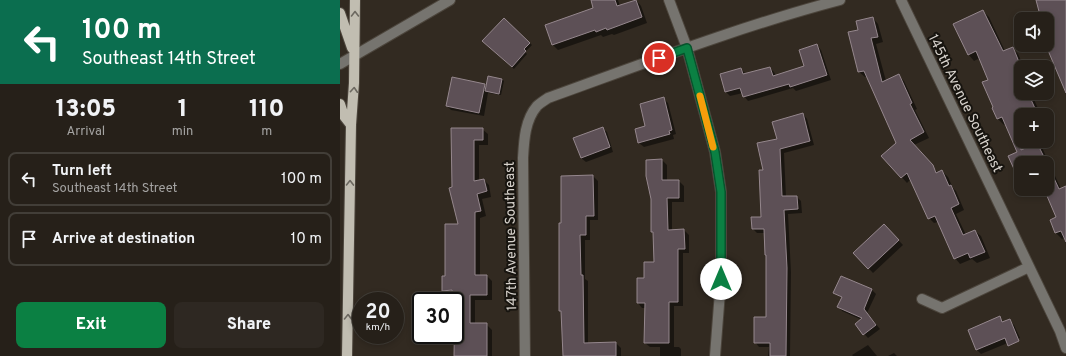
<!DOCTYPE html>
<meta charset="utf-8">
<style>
:root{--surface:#262019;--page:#2e2822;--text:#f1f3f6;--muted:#a4a3a2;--line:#423e38;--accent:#0b8043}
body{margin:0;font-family:Overpass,sans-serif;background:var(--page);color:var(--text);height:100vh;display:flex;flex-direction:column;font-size:15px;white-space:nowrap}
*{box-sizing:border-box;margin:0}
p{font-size:13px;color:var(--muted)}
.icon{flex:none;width:22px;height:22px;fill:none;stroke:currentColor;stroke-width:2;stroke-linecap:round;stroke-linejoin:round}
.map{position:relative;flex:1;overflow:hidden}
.details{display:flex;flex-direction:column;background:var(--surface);width:340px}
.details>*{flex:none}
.top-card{background:#0b6e4f;color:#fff;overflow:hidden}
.tools{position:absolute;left:674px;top:12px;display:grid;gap:8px}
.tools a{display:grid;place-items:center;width:40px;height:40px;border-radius:8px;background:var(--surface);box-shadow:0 2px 6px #0003,0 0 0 1px var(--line);font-size:20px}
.speed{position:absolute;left:12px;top:292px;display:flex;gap:8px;font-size:20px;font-weight:700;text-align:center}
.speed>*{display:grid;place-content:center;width:52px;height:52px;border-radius:50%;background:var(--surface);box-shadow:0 2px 6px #0003,0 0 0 1px var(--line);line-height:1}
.speed small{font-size:10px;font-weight:400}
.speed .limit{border:2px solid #111;border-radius:6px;background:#fff;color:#111}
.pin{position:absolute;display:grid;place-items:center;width:34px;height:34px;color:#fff;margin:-17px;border:2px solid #fff;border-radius:50%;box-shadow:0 1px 4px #0007}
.me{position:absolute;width:44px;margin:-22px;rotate:0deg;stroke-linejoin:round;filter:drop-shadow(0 0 3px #0008)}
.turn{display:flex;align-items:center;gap:14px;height:84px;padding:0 16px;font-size:18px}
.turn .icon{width:52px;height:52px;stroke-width:2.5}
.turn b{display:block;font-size:28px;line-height:34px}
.eta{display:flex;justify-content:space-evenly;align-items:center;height:68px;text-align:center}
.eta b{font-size:24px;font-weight:800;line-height:28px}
.button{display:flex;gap:8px;margin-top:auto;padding:8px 16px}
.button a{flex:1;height:46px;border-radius:8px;background:var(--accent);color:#fff;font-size:16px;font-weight:800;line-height:46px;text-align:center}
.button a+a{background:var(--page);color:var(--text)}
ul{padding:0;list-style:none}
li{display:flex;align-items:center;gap:12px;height:54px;margin:0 8px 6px;padding:0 8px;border:2px solid var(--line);border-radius:8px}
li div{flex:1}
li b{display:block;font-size:15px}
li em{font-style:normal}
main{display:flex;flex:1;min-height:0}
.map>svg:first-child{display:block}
.shadow{fill:#0007}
.building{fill:#5d5056;stroke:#95878d}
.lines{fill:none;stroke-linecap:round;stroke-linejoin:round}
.minor-casing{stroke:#4c453c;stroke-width:12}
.major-casing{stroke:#4c453c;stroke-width:12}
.minor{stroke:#76746f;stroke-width:10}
.major{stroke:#c1bdb1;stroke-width:10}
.oneway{stroke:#6c6860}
.route-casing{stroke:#07532c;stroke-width:10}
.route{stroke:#0b8043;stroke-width:7}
.slow{stroke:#f59e0b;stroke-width:7}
.labels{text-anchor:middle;stroke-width:4;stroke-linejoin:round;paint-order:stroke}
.street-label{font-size:14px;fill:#d7d2cc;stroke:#17140f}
</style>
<main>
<section class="details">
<div class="top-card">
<div class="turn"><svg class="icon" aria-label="left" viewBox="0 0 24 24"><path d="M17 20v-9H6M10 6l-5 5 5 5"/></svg><div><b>100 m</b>Southeast 14th Street</div></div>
</div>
<div class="eta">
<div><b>13:05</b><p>Arrival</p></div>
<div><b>1</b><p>min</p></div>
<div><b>110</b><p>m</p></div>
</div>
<ul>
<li><svg class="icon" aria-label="left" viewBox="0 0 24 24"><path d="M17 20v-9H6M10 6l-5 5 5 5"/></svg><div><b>Turn left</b><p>Southeast 14th Street</p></div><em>100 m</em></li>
<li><svg class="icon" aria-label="arrive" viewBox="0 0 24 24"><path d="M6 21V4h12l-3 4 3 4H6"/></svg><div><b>Arrive at destination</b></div><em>10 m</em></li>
</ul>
<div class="button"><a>Exit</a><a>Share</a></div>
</section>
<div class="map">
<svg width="726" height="356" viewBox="0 0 726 356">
<rect width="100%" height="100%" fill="#322a21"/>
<!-- shadow -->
<path class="shadow" d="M252,0h26l2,6 16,-6 5,6 6,17 -33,12 -2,-1 -9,3 -2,-2 -43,15 -5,-5 -7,-19 48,-18z
M643,11l6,6 16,34 7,-3 6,6 6,13h-3v26h10l10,22h-20v26h18l22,48 5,-2v50l-4,2 -6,-6 -5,-13 6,-2 -11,-27 -4,2 -5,-4h10v-26h-26v11l-6,-6 3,-15 -12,-29 -2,1 -6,-6 -14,-36 5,-3 -9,-22 -6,3 -6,-7z
M533,18l5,6 5,18 -7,2 10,37 13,-5 5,5 13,28 -2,1 14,28 -15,7 24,28 4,-2 6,6 5,11 3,3 8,19 -8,4 10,21 9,-4 6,5 9,22 -13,5 -5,-4 -12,5 -5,-6 -17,-36 -4,1 -5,-5 -18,-39 -4,4 -24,-26 14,-14 -30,-67 -2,1 -6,-5v-41z
M164,19l28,26 -7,7 2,2 -13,15 -31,-28z
M477,45l4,5 10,30 -35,11 -3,-3 -45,13 -4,-5 -1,-3 -13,3 -4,-4 -5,-17 20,-6 5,5 24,-6 4,4 2,4 29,-9z
M162,79l2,2 -3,14 -13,-2 -4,23 -33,-6 -4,-4 37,-21 2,2z
M323,98l5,5 8,31 -3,1 1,4 -30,8 -5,-4 -3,-14 10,-2z
M463,114l4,5 7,26 -30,8 2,44h11l4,4 1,12 -14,1 3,58 -1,84h-22l1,-9h-10l-4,-5 12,-24v-62l-1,-1 -1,-22h-8l-4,-4 9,-11 2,-47 14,-31z
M262,128l5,4 6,20 -27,10 -5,-4z
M112,129h30l6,5v11h-9v36l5,-1 5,5 2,12 -9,2 4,17 -6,2v58h7l5,5v19h-17v24h11l6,6v26h-37v-55h-2v-5h-4l-6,-6 17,-65 -7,-37z
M322,160l5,5v16h12l5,5v16h-12v28h12l5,5v18h-6v53h-9v41h5l2,2v7h-21v-9h-10l-5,-4 1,-35h-4l-4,-5v-24h7l10,-16 -1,-29 -2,-2z
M253,176l5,5v39h-8v20h-5v39l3,2v63l28,-1 5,5v8h-57l-2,-44 -2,-1z
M544,225l19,20 -30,28 -19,-20z
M501,277l31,13 4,4 -9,19 13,16 -12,9 -12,-13 6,-5 -20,-9 -3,-4 3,-9 -7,-5z
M660,318l4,4 6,-1 4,4 6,13 -39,16 -4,-4 -8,-19z
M528,345l9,11h-24l-1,-1z
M554,353l3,3h-9z"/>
<!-- building -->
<path class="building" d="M251,0h24l2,6 19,-6 6,17 -35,13 -1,-2 -10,4 -1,-2 -43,15 -7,-20 48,-17z
M696,0h30v93l-19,-45v-29h-6z
M643,10l20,41 10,-4 8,20v26h7l10,22h-17v35l16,-7 10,20h-26v2l-7,4 -6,-13 9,-4 -15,-35 -5,2 -5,-11 1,-1 -11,-25 6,-2 -12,-29 -8,4 -15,-31z
M533,17l5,20 -7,1 11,44 17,-8 13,29 -2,1 14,28 -14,8 23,25 3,8 6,-3 7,16 2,-1 8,19 -8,4 12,27 12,-5 10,22 -15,6 -2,-5 -14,6 -19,-43 -7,3 -21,-46 -6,5 -20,-22 15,-13 -32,-72 -6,1 -10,-40 10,-2 -2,-9z
M164,18l26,25 -6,6 2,2 -14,16 -30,-26z
M477,44l10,31 -37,12 -1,-3 -46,13 -3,-9 -15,4 -5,-18 21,-6 2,6 27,-7 3,9 31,-10 -5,-16z
M148,76l14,3 -3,15 -14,-3z
M112,77l33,7 -6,29 -33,-7z
M324,97l8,33 -3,1 1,3 -32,9 -3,-14 10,-3 -5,-22z
M463,113l7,28 -30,8 2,47h15l1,13 -14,1 3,58 -1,88h-16v-13h-16v-26h12v-62h-1l-1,-26h-12l-1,-12h10l-2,-47h4l-6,-27 20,-4 -5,-17z
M263,127l7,20 -29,11 -8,-20z
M111,128h32v12h-9v41l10,-2 3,12 -10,3 4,17 -6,1v63h12v20h-17v28h17v33h-33l1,-55h-3v-11l-10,1v-15h3v-52h13l-9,-36 3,-1z
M322,159v21h17v18h-12l1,32 16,-1 1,20h-7v53h-9v41h-25l1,-40h-8v-25h7v-16h10l-1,-30h-2v-33l-5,-23v-16z
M707,163l12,26 7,-3v56l-5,-11 -6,2 -5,-13 6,-3 -9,-21z
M253,175l1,41h-8v19h-6l1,40h2l1,68 32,-1v14h-53l-2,-45h-2v-88h2v-47z
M544,224l15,16 -31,29 -15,-16z
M501,276l31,13 -8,20 12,16 -13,10 -8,-11 7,-6 -25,-11 5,-10 -9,-4z
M660,316l2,6 8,-3 9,22 -11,5 -3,-8 -29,12 -8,-20z"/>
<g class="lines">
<defs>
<path id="minor" d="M329,0l18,48 28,104 6,40v87l-6,77
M561,0l159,331 6,17
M0,64l110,-64
M582,299l20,9 87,-41
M185,356l-2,-198c1,-18 2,-38 14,-52 3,-3 8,-6 11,-8 97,-35 193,-72 292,-98"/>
<path id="major" d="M0,13l12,35
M0,104l4,12 7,9
M7,356l4,-231 3,-42 1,-83"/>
</defs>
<!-- minor casing -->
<use href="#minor" class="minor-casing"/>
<!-- major casing -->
<use href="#major" class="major-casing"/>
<!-- minor -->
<use href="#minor" class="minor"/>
<!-- major -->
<use href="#major" class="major"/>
</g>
<!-- one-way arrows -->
<defs><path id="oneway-chevron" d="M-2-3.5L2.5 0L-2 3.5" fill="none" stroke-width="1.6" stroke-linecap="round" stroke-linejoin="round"/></defs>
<g class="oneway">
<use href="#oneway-chevron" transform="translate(15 14) rotate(-90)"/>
<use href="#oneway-chevron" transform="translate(14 90) rotate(-86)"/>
<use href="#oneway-chevron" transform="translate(10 183) rotate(-89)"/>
<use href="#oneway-chevron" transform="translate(8 317) rotate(-89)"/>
</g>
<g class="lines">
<defs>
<path id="route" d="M319,58l28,-10 28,104 6,40v87"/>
</defs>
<!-- route casing -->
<use href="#route" class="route-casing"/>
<!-- route -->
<use href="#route" class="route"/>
<!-- slow -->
<path class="slow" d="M360,96l13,51"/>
</g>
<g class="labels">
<!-- street labels -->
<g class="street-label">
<text transform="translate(626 103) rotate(64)" y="5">145th Avenue Southeast</text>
<text transform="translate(170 236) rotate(-91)" y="5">147th Avenue Southeast</text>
</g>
</g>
</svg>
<div class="tools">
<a><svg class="icon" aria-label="sound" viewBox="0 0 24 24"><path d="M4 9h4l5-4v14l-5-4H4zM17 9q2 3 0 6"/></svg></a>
<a><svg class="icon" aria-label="layers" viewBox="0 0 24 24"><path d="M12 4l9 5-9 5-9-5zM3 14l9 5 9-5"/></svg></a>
<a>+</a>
<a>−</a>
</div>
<div class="speed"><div>20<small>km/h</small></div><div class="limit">30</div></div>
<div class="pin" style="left:319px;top:58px;background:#d93025"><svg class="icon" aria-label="arrive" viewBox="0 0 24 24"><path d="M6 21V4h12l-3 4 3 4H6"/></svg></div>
<svg class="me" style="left:381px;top:279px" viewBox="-20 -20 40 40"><circle r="19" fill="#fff"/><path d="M0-13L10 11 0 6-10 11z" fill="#0b8043"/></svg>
</div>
</main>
